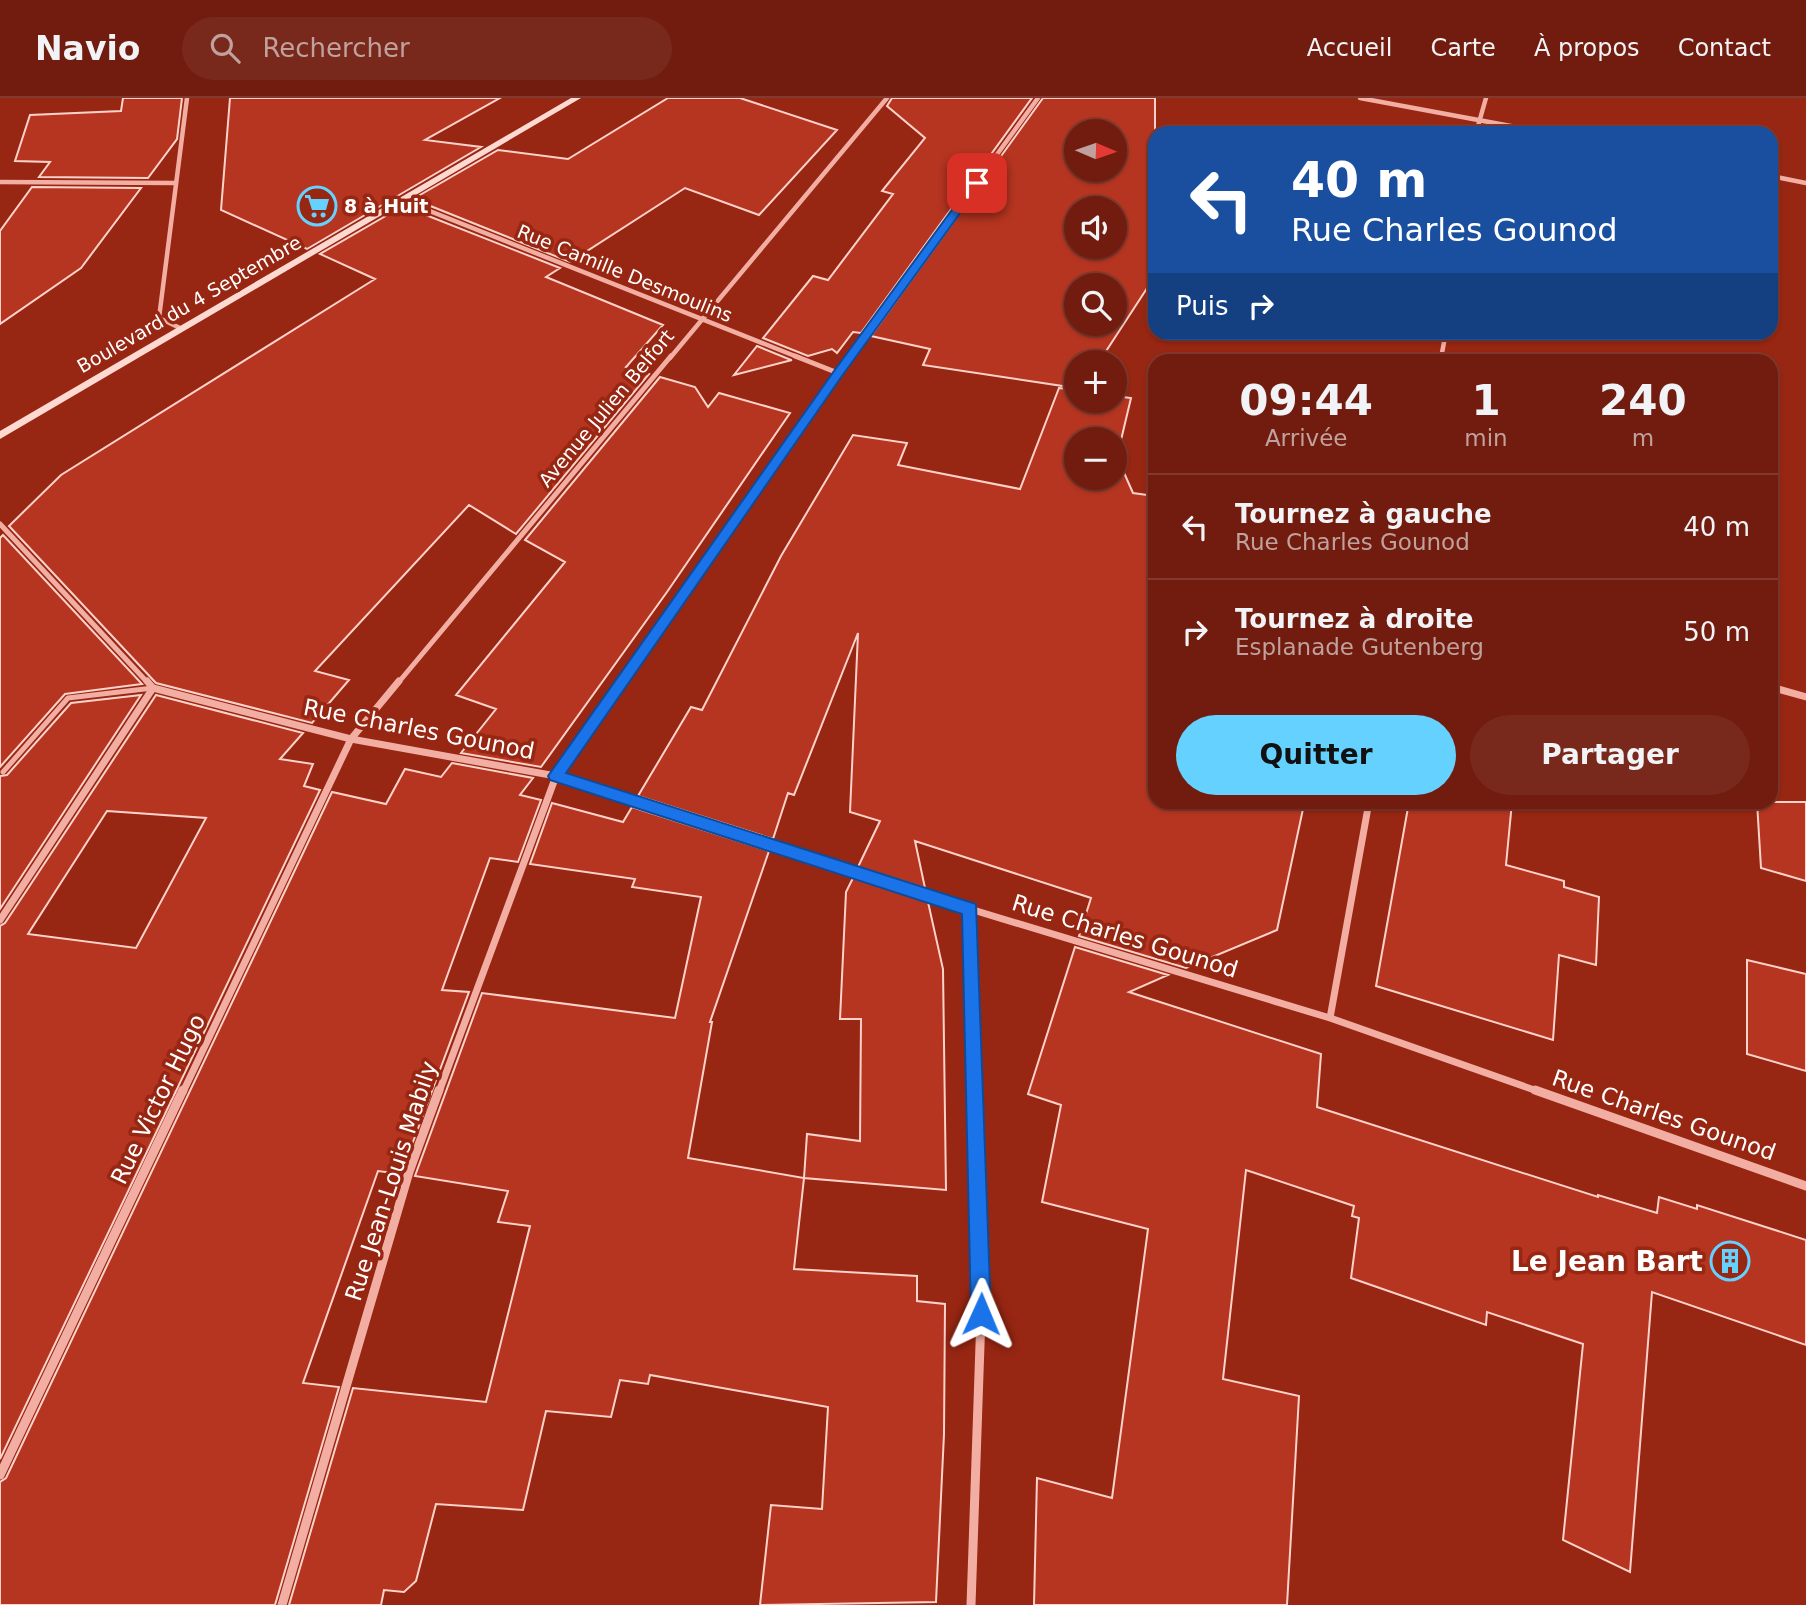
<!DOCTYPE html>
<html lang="fr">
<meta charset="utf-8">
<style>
:root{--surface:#711c0e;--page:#79291c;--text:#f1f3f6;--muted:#c0a19e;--line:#833a2e;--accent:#65d1ff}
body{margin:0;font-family:"DejaVu Sans",sans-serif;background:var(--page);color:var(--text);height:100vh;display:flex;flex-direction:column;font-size:26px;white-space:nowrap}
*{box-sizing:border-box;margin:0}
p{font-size:23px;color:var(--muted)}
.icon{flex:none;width:38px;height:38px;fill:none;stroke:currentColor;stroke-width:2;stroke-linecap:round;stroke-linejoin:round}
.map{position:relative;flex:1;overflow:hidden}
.drawer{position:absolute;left:1148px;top:256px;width:630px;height:455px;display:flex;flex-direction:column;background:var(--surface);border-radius:21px;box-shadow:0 2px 5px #0004,0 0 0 2px var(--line)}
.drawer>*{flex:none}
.hud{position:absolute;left:1148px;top:28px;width:630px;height:214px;border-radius:21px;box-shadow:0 2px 5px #0004,0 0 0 2px var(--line);background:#1a4fa0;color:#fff;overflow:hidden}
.needle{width:46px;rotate:92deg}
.tools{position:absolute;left:1064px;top:21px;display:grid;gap:14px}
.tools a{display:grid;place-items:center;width:63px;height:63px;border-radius:50%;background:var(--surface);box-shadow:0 2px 5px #0004,0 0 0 2px var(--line);font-size:35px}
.pin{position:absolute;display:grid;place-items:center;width:60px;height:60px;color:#fff;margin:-30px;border-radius:14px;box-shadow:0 4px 10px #0006}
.me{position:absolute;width:77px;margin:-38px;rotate:1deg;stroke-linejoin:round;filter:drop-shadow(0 0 5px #0008)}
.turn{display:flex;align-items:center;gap:24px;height:147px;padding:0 28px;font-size:32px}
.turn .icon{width:91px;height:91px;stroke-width:2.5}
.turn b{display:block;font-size:49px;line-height:60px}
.then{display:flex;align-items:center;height:66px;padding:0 28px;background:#0003;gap:14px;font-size:26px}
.eta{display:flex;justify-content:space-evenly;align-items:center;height:119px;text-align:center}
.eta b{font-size:42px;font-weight:600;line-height:49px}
.action{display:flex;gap:14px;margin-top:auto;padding:14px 28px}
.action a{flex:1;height:80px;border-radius:42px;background:var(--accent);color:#111;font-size:28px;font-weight:600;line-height:80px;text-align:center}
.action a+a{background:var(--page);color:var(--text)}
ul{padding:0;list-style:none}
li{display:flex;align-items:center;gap:21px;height:105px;padding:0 28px;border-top:2px solid var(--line)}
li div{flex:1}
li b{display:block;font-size:26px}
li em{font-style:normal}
header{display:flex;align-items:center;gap:42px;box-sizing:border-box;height:98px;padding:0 35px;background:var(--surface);border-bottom:2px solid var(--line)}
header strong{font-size:33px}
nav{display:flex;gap:38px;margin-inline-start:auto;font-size:24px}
.search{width:490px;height:63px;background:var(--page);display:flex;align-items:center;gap:18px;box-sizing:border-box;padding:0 24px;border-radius:38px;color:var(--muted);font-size:26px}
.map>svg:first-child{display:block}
.building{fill:#b63520;stroke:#fdd2cb;stroke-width:2;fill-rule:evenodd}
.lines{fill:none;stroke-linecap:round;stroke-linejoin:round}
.lane{stroke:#f3aea3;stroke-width:5}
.street-far3{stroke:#f3aea3;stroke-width:4.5}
.street-far2{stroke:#f3aea3;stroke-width:5}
.street-far1{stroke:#f3aea3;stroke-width:7}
.street{stroke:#f3aea3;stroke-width:9}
.secondary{fill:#fdd9d2;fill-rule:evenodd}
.route{fill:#1a73e8;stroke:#114b97;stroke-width:2}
.labels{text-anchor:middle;stroke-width:7;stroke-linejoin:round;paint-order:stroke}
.far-poi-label{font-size:19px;font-weight:bold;fill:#fff;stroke:#972612;text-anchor:start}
.far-street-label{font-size:19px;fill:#fff;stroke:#972612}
.street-label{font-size:23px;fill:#fff;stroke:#972612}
.near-poi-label{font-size:28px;font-weight:bold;fill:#fff;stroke:#972612;text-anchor:end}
</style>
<header>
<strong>Navio</strong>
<div class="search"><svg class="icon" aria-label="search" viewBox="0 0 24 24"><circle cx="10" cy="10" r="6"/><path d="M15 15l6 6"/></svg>Rechercher</div>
<nav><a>Accueil</a><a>Carte</a><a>À propos</a><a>Contact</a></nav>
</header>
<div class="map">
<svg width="1806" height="1507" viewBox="0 0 1806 1507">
<rect width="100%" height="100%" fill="#972612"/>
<!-- building -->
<path class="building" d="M123,0h59l-5,41 -29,39 -109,-1 11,-15 -35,-1 15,-46 91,-4z
M230,0h270l-75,42 56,7 -174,102 -86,-39z
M668,0h72l97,32 -78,85 -74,-27 -115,74 -157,-63 85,-49 70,9z
M892,0h140l-171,235 -8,-1 -16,21 -5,-4 -24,7 -45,-18 50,-62 15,4 65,-86 -11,-3 43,-53 -38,-32z
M1043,0h112v178l-56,86h-23v26l-153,-23 7,-16 -59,-13zM1076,33h39v39h-39zM1076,110h39v39h-39zM1076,187h39v39h-39z
M32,89l109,1 -60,80 -81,56v-93z
M403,108l157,62 -14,9 117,48 -37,42 23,7 -133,160 -47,-29 -154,166 34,9 -37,43 -156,-40 -147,-157 52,-51 314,-196 -55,-25z
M757,248l34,14h1l-58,15z
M660,279l35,10 13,20 11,-14 71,20 -123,179 -126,175 -80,-14 35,-44 -40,-14 109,-133 -40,-22z
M1059,290l17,2v11h39v-5l16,2 -14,59 16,36 22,3v306h119l29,7 -26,121 -91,38 -107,-32 12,-38 -176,-57 10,47 -67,-21 22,-46 -30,-9 8,-179 -64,162 -6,-2 -15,46 -135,-43 53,-89 11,3 79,-154 72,-121 54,8 -9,22 122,24zM1076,341h39v39h-39z
M3,437l139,149 -77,10 -65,73v-229z
M141,597l-141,214v-133l7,-1 64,-72z
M156,597l147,38 -23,26 33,5 -9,22 16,4 -320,669v-533l5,-3zM107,713l99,7 -70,130 -108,-14z
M452,665l81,15 -13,17 21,5 -23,62 -28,-4 -48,132 27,2 -68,182 -23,-3 -75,212 36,4 -64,218h-275v-123l6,-4 326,-686 54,12 19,-35 36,8z
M1409,704h103l-6,63 58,16v6l35,10 -3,68 -37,-10 -6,85 -177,-54z
M1757,704h49v79l-45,-13z
M552,705l71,19 9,-15 137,44 -59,171h2l-24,136 116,20 -10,91 123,7v25l28,3 -1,130 -8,168 -176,3 11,-100 51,4 6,-102 -178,-32 -2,9 -28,-4 -9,37 -65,-6 -23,99 -87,-6 -20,77 -12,11 -20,-2 -3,15h-92l64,-217 133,14 44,-176 -32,-4 10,-31 -93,-15 67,-183 193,25 26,-121 -69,-10 3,-8 -105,-15z
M853,780l75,24 15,67 3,221 -142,-12 3,-44 53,7 1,-122h-21l6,-127z
M1075,849l93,28 -39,17 192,62 -4,53 281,90v-2l59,18 2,-16 38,12v-4l109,35v105l-154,-53 -22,280 -67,-32 20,-196 -96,-32 -1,13 -135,-47 8,-60 -7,-2 2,-10 -108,-36 -23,209 76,17 -12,209h-253l3,-127 75,20 36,-269 -106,-27 19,-97 -33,-11z
M1747,862l59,14v97l-59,-17z"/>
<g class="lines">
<!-- lane -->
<path class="lane" d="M3,674l65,-74 85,-10"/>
<!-- street-far3 -->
<path class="street-far3" d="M1360,0l188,35
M1476,35l10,-35
M1771,78l35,7
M0,84l176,1
M402,102l398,158
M180,230l-21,-10 28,-220
M670,260l217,-260
M849,260l189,-260
M1441,260l5,-26"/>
<!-- street-far2 -->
<path class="street-far2" d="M795,258l43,17
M1441,262l1,-4
M0,426l148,159
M398,585l273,-327
M621,585l229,-327"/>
<!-- street-far1 -->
<path class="street-far1" d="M147,583l6,7 198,51 205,37 414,133 360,109 210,74
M1771,589l35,10
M970,811l6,183
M0,822l153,-232
M1330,920l39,-216
M183,994l168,-353 48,-58
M439,994l117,-316 66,-95"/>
<!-- street -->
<path class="street" d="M1535,992l271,96
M0,1377l183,-385
M282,1507l127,-433 30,-82
M971,1507l11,-318 -6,-197"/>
<!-- secondary -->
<path class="secondary" d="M571,0h10l-581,341v-8z"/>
</g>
<!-- route -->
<path class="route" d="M973,83l9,2 -140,193 -276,397 410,131 15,410 -3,7 -7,3 -7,-3 -3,-7 -9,-400 -412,-134 -2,-4 286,-405z"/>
<!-- icons -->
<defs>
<symbol id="supermarket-ring" viewBox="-11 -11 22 22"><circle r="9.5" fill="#972612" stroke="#65d1ff" stroke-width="1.5"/><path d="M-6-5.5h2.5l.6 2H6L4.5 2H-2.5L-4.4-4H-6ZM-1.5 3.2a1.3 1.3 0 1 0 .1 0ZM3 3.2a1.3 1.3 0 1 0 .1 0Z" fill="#65d1ff"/></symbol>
<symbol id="building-ring" viewBox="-11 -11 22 22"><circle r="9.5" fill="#972612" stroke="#65d1ff" stroke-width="1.5"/><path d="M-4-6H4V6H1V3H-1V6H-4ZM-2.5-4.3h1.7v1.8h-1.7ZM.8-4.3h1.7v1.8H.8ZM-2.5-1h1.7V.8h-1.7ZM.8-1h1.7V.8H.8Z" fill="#65d1ff"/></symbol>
</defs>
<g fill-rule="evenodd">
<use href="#supermarket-ring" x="295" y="86" width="44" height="44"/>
<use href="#building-ring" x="1708" y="1141" width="44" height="44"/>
</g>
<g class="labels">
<!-- far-poi labels -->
<g class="far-poi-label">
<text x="344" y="115">8 à Huit</text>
</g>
<!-- far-street labels -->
<g class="far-street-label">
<text transform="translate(625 175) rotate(22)" y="7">Rue Camille Desmoulins</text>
<text transform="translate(189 206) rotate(-30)" y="7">Boulevard du 4 Septembre</text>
<text transform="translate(606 310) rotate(-50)" y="7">Avenue Julien Belfort</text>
</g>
<!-- street labels -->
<g class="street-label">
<text transform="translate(419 631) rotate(11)" y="8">Rue Charles Gounod</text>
<text transform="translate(1125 838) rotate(17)" y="8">Rue Charles Gounod</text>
<text transform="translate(158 1001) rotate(-64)" y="8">Rue Victor Hugo</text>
<text transform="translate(1664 1017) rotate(19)" y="8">Rue Charles Gounod</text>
<text transform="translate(391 1083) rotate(-72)" y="8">Rue Jean-Louis Mabily</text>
</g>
<!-- near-poi labels -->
<g class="near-poi-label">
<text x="1703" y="1173">Le Jean Bart</text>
</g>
</g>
</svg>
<div class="tools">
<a><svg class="needle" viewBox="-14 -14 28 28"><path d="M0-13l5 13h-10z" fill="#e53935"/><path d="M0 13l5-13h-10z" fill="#c0a19e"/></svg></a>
<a><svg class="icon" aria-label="sound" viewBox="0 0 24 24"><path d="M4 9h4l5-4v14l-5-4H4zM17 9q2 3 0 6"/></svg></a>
<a><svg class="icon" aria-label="search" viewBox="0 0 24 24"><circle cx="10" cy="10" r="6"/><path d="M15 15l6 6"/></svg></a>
<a>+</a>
<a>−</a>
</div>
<div class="pin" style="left:977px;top:85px;background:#d93025"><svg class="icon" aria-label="arrive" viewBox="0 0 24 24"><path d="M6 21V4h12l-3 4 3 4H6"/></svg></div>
<svg class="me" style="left:981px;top:1216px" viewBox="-20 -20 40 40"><path d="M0-17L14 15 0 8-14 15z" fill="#1a73e8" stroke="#fff" stroke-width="4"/></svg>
<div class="hud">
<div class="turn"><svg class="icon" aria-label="left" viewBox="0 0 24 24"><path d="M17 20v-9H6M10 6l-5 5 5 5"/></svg><div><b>40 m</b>Rue Charles Gounod</div></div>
<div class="then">Puis<svg class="icon" aria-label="right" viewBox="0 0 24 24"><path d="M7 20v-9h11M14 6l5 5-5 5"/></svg></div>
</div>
<section class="drawer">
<div class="eta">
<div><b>09:44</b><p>Arrivée</p></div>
<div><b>1</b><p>min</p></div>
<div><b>240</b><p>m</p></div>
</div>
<ul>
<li><svg class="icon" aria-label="left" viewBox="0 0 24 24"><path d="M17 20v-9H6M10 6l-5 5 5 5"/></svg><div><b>Tournez à gauche</b><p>Rue Charles Gounod</p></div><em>40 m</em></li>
<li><svg class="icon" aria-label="right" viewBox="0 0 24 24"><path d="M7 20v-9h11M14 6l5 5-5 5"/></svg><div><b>Tournez à droite</b><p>Esplanade Gutenberg</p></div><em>50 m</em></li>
</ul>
<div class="action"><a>Quitter</a><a>Partager</a></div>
</section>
</div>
